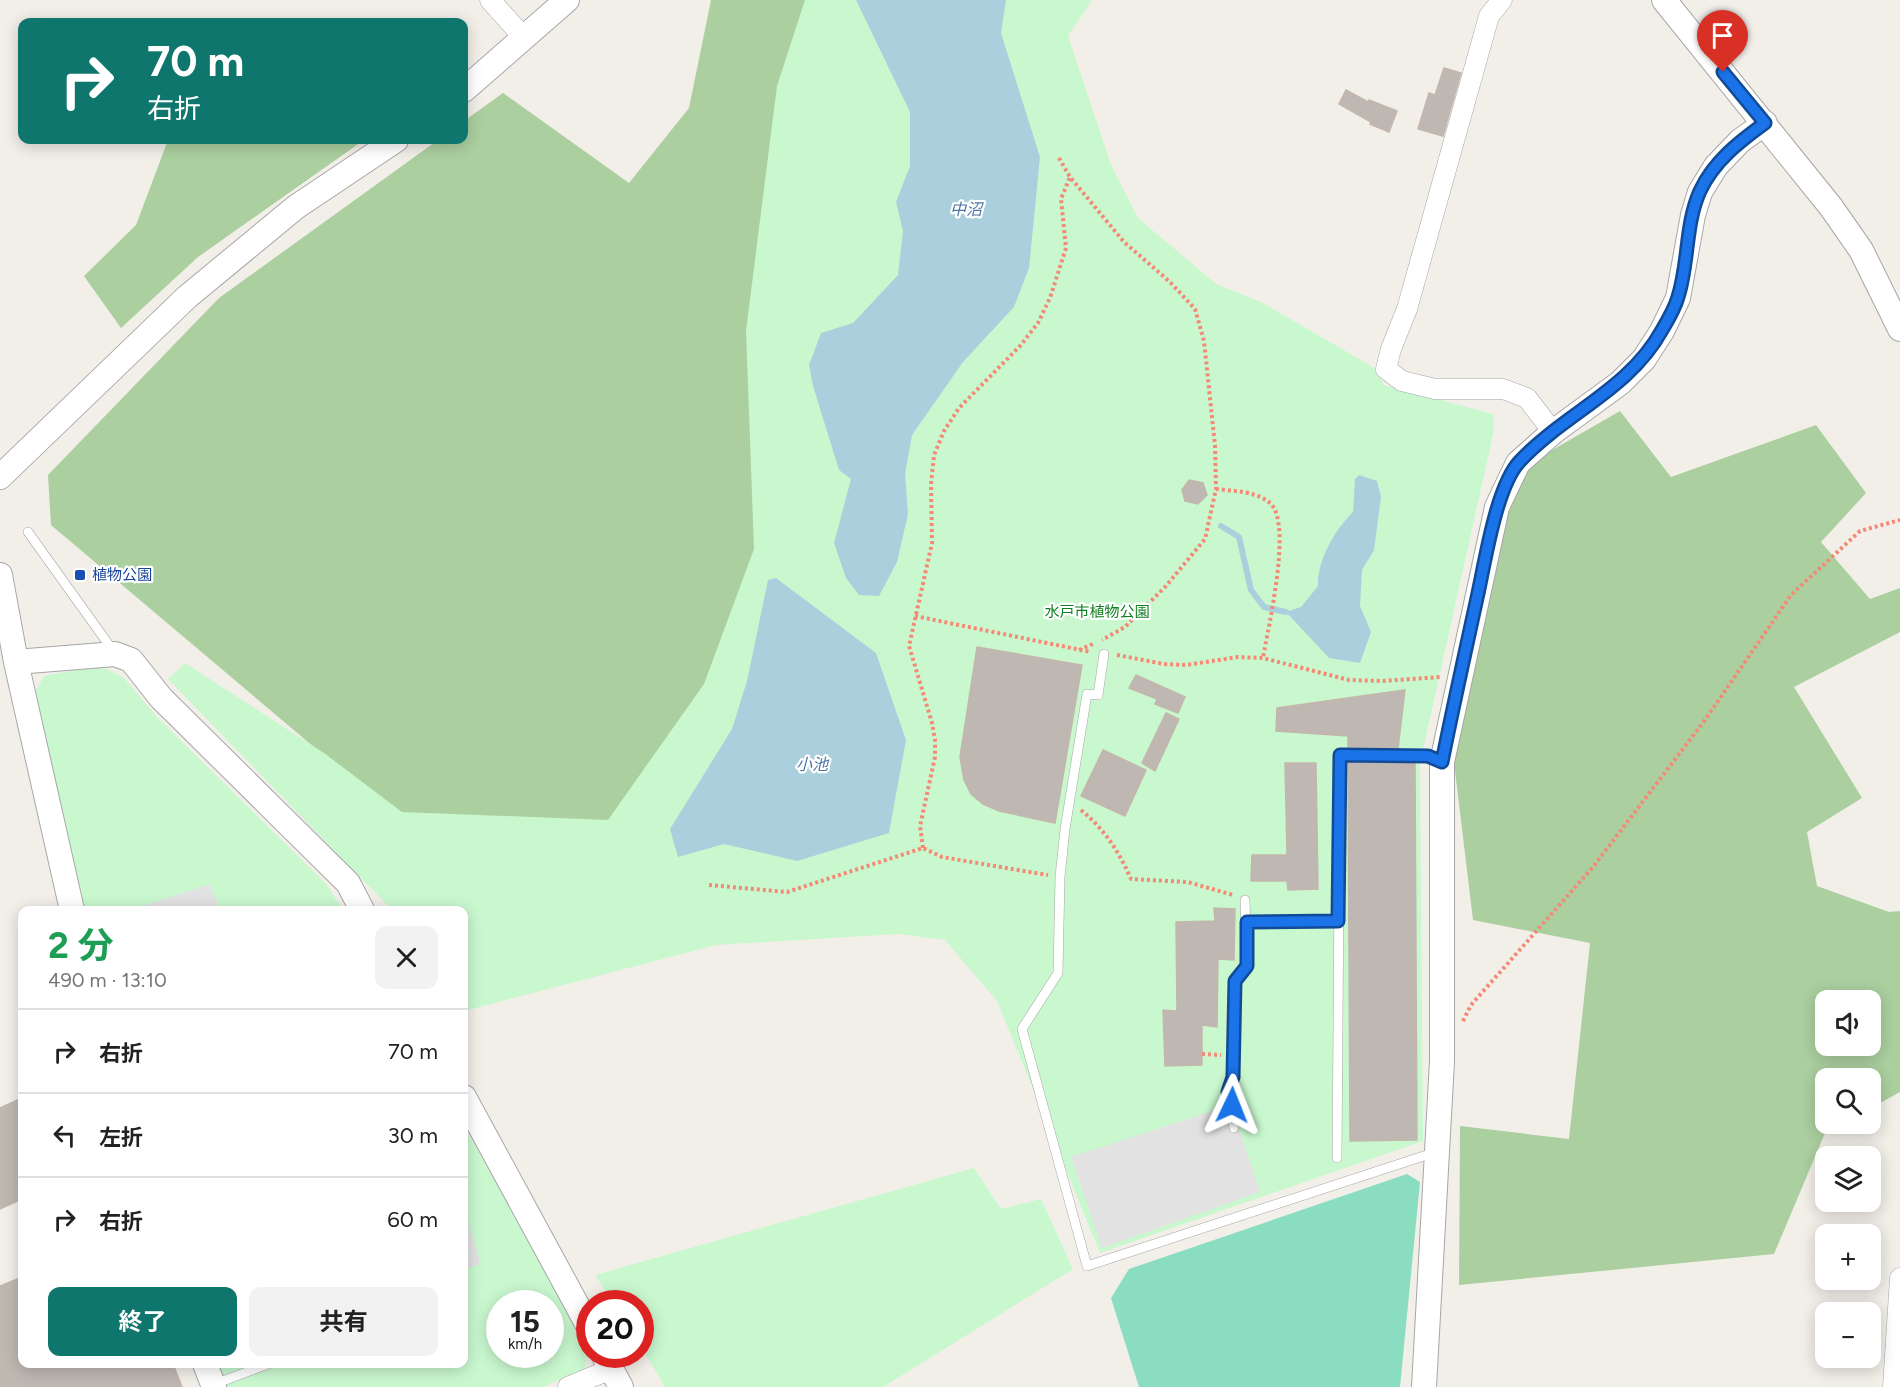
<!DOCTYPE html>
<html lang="ja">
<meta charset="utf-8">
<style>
:root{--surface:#fff;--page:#f2f2f2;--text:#222;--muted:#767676;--line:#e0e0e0;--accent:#0f766e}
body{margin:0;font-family:Figtree,"Noto Sans JP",sans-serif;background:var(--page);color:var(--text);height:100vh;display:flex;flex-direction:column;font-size:22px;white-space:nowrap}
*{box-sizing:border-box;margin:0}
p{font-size:20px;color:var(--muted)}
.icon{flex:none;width:33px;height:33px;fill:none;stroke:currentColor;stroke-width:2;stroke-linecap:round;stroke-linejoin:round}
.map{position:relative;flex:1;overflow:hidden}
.side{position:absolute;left:18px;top:906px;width:450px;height:462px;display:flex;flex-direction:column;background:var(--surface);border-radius:12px;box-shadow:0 3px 15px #0003}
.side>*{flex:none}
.top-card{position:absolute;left:18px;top:18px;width:450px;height:126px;border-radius:12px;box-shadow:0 3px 15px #0003;background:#0f766e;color:#fff;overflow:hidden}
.tools{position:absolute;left:1815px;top:990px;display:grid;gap:12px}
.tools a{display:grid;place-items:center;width:66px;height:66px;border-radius:12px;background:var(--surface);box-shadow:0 3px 15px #0003;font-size:30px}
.speed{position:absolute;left:486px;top:1290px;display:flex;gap:12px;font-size:30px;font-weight:700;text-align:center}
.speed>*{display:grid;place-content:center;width:78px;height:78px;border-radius:50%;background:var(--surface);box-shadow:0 3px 15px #0003;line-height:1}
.speed small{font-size:15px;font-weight:400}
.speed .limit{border:9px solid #d22;background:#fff;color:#111}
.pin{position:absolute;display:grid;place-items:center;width:51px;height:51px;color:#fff;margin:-62px -26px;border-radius:50% 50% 50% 0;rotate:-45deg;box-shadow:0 0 6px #0007}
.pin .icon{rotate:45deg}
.me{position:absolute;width:66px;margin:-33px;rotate:2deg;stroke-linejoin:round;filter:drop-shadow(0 0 4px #0008)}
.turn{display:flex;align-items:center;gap:21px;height:126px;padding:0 30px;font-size:27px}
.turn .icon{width:78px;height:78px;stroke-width:2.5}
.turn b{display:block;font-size:42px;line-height:51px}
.round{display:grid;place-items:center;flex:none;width:63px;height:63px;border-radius:12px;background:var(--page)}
.headline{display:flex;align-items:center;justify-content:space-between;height:102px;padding:0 30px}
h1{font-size:36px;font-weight:700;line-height:45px;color:#1e9e55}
.primary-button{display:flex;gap:12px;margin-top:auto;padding:12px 30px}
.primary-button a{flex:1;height:69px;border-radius:12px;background:var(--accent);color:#fff;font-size:24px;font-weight:700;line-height:69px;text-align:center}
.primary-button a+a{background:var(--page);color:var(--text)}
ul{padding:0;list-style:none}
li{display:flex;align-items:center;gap:18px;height:84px;padding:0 30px;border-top:2px solid var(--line)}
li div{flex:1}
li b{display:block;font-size:22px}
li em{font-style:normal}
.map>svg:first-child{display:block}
.forest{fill:#abcf9f;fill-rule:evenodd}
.park{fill:#c9f8cf;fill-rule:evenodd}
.pitch{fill:#8bddc1}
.parking{fill:#e2e2e2}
.water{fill:#accfdd}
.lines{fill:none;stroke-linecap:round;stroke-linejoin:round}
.stream{stroke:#accfdd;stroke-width:6}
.building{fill:#bfb8b2;stroke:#c3b7ac;stroke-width:1.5}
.service-casing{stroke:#a6a6a6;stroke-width:10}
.minor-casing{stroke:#a6a6a6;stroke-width:21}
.tertiary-casing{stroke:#a6a6a6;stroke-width:26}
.path{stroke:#f58976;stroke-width:4;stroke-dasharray:3 3;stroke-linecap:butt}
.service{stroke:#fff;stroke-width:9}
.minor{stroke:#fff;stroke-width:20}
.tertiary{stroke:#fff;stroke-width:24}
.route-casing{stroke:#114b97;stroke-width:15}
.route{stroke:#1a73e8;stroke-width:10}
.transit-dot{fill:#1a4fb4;stroke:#fff;stroke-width:2}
.labels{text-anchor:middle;stroke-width:4.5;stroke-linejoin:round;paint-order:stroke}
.transit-label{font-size:15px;fill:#164399;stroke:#fff;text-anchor:start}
.park-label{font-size:15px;fill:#107f1f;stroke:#fff}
.water-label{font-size:16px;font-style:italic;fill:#4d76a7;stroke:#fff}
</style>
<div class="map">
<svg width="1900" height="1387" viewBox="0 0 1900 1387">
<rect width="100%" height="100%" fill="#f2efe9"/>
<!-- forest -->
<path class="forest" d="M711,0h125l161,931 -470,5 -145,-70 -61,-113 -270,-228 -3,-50 171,-177 219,-158h26v-19l39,-28 126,90 60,-75z
M168,140h196l-166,117 -77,71 -37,-52 52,-51z
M1620,411l51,66 145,-52 50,68 -45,49 49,57 30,-11v44l-106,55 68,111 -55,34 10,54 72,26 11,-1v181l-29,16 -1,-30h-44v46h16l-17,9 -51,121 -315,31 1,-159 109,13 21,-196 -117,-23 -21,-174 60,-258 16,-24zM1826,1000h44v46h-44z"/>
<!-- park -->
<path class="park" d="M805,0h287l-24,36 43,129 27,53 78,66 45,18 112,65 11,18 109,29 1,16 -74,333 3,378 -323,112 -103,-252 -52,-61 -46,-6 -183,11 -252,66v-101h-72l-224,-231 17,-16 139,90 78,59 206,8 96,-136 50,-135 -8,-218 31,-245z
M92,667l15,2 17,9 33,39 170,168 16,25h-260l-20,-71 -28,-147 9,-16z
M464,1127l126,220 -6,22 -41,18h-319l-8,-23h248zM500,1304h50v50h-50z
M974,1168l27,41 40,-10 32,70 -190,118h-218l-24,-40 -1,-43 -27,-1 -18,-28z"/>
<!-- pitch -->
<path class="pitch" d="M1407,1174l13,8 -20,205h-261l-28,-89 18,-29z"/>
<!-- parking -->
<path class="parking" d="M210,884l10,26h-89z
M1231,1105l29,87 -158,56 -31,-91z
M464,1208l17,56 -17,5z"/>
<!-- water -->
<path class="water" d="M856,0h150l-5,33 39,124 -11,111 -15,39 -51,55 -51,73 -7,39 3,40 -11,48 -18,34 -20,-1 -13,-17 -12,-35 17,-64 -12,-9 -26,-84 -4,-21 12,-32 32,-10 45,-48 5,-44 -7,-29 14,-36v-54z
M1359,475l18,6 4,16 -7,53 -12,20 -2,36 11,26 -11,31 -31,-5 -43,-46 15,-5 17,-21c-1,-26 17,-56 35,-74l2,-33z
M776,578l100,75 30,87 -17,93 -92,28 -73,-17 -46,13 -8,-28 62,-100 15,-48 21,-101z"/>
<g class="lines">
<!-- stream -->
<path class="stream" d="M1221,526l18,11 12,53 13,17 22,5"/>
</g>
<!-- building -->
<path class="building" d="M1444,68l17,5 -18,63 -25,-7 11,-36 6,2z
M1346,90l22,12 1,-2 28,11 -8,21 -19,-8 1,-2 -32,-18z
M1189,480l14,3 4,12 -9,9 -13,-3 -3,-11z
M977,647l105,18 -27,158 -56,-12 -16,-7 -12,-10 -7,-14 -4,-23z
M1136,675l49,22 -7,16 -23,-9 2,-5 -28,-11z
M1405,690l-7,59 -50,-1v-12l-72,-5 1,-23z
M1166,713l13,6 -24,52 -13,-8z
M1103,750l43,20 -21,46 -44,-20z
M1348,762l67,1 2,377 -67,1z
M1285,763h31l2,126 -30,1 -1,-9h-36l1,-26h35z
M1214,908l21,1 -1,51 -16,-1 -1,68 -15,-2v40l-37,1 -2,-56 14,1 -1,-89 39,-1z
M22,1098v101l-22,10v-101z
M22,1277v87h151l9,23h-182v-101z"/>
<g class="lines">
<defs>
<path id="service" d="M28,532l86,120
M1104,654l-6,41 -11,-1 -22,135 -5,48 -2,96 -36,56 65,237 349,-114
M1247,922l91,-1
M1234,1128l-6,-36 5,-15 2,-96 12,-15 -2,-66
M1337,1158l3,-403 88,1 12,5
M215,1384l53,-20"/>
<path id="minor" d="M490,0l34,38
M1502,0l-13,16 -82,293 -16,40 -5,20 16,12 33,8h68l24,9 26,34
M568,1387l43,-18
M1893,1387l7,-109"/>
<path id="tertiary" d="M1664,0l167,207 30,43 39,79
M464,90l103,-90
M0,477l187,-180 109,-90 100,-67
M0,575l16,87 56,248
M16,662l99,-8 16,6 30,38 187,185 14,27
M464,1097l126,232
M603,1354l18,33
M205,1364l9,23
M1424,1387l18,-326v-299l55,-255 21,-44 35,-31 67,-49 24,-24 18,-28 16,-33 15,-83 7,-23 16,-26 24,-25 25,-18"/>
</defs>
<!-- service casing -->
<use href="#service" class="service-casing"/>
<!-- minor casing -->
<use href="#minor" class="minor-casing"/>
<!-- tertiary casing -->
<use href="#tertiary" class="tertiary-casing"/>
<!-- path -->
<path class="path" d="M1059,158l11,19 54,65 46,40 25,27 9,32 11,105 1,43 -11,50 -39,47 -41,41 -23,13
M1216,489c17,2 40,2 54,14 23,20 -2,125 -7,155
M915,616l176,36
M1079,650l16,-7
M1117,655l47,9 22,1 52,-8 25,1 86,22 32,1 60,-4
M1081,810c24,20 37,40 50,69l57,3 45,13
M923,848l-3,-22 15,-69v-17l-3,-17 -23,-77 23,-103 -1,-59 3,-29 10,-24 15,-23 61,-62 18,-23 12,-25 16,-50 -5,-49 9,-22
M709,885l78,7 136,-44 19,9 106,18
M1463,1021l8,-16 122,-138 112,-147 86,-125 69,-64 40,-11
M1202,1054l19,1"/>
<!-- service -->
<use href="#service" class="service"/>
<!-- minor -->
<use href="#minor" class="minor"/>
<!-- tertiary -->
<use href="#tertiary" class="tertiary"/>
</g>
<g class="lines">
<defs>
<path id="route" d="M1232,1105l-4,-13 5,-15 2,-96 12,-15v-44l91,-1 2,-166 88,1 14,6c11,-55 23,-109 35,-164 8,-35 19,-112 43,-137 45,-48 109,-71 142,-131 6,-10 13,-22 16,-33 11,-34 7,-73 22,-106 14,-30 39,-49 65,-68l-42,-51"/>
</defs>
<!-- route casing -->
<use href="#route" class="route-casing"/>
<!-- route -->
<use href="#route" class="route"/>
</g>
<!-- markers -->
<rect class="transit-dot" x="74" y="569" width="12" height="12" rx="3"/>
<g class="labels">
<!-- transit labels -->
<g class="transit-label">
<text x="92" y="580">植物公園</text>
</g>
<!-- park labels -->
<g class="park-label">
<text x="1097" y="617">水戸市植物公園</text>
</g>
<!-- water labels -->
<g class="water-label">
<text x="966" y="215">中沼</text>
<text x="812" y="770">小池</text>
</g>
</g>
</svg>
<div class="tools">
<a><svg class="icon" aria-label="sound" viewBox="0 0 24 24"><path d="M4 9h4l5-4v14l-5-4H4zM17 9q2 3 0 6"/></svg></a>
<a><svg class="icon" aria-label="search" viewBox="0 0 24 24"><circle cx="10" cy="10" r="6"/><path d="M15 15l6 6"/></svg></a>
<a><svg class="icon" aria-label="layers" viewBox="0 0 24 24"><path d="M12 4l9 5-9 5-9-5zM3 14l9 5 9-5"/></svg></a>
<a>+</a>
<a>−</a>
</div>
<div class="speed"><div>15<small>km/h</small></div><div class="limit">20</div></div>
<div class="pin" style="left:1723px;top:72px;background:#d93025"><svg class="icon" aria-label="arrive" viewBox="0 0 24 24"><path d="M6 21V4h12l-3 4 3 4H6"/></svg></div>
<svg class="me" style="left:1232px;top:1105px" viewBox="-20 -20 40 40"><path d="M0-17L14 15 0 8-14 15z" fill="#1a73e8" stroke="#fff" stroke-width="4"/></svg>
<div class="top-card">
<div class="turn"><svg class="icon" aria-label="right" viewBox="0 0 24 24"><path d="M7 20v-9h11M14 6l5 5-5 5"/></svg><div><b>70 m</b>右折</div></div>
</div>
<section class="side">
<div class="headline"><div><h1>2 分</h1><p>490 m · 13:10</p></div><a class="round"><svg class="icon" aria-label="close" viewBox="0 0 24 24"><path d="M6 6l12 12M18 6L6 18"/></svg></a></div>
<ul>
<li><svg class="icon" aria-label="right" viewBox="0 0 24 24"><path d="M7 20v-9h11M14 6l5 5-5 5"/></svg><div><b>右折</b></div><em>70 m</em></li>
<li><svg class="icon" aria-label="left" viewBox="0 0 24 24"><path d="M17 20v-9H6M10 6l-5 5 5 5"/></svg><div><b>左折</b></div><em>30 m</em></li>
<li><svg class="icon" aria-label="right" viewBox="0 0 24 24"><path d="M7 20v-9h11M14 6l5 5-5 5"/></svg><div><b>右折</b></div><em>60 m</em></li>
</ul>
<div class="primary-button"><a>終了</a><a>共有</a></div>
</section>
</div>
